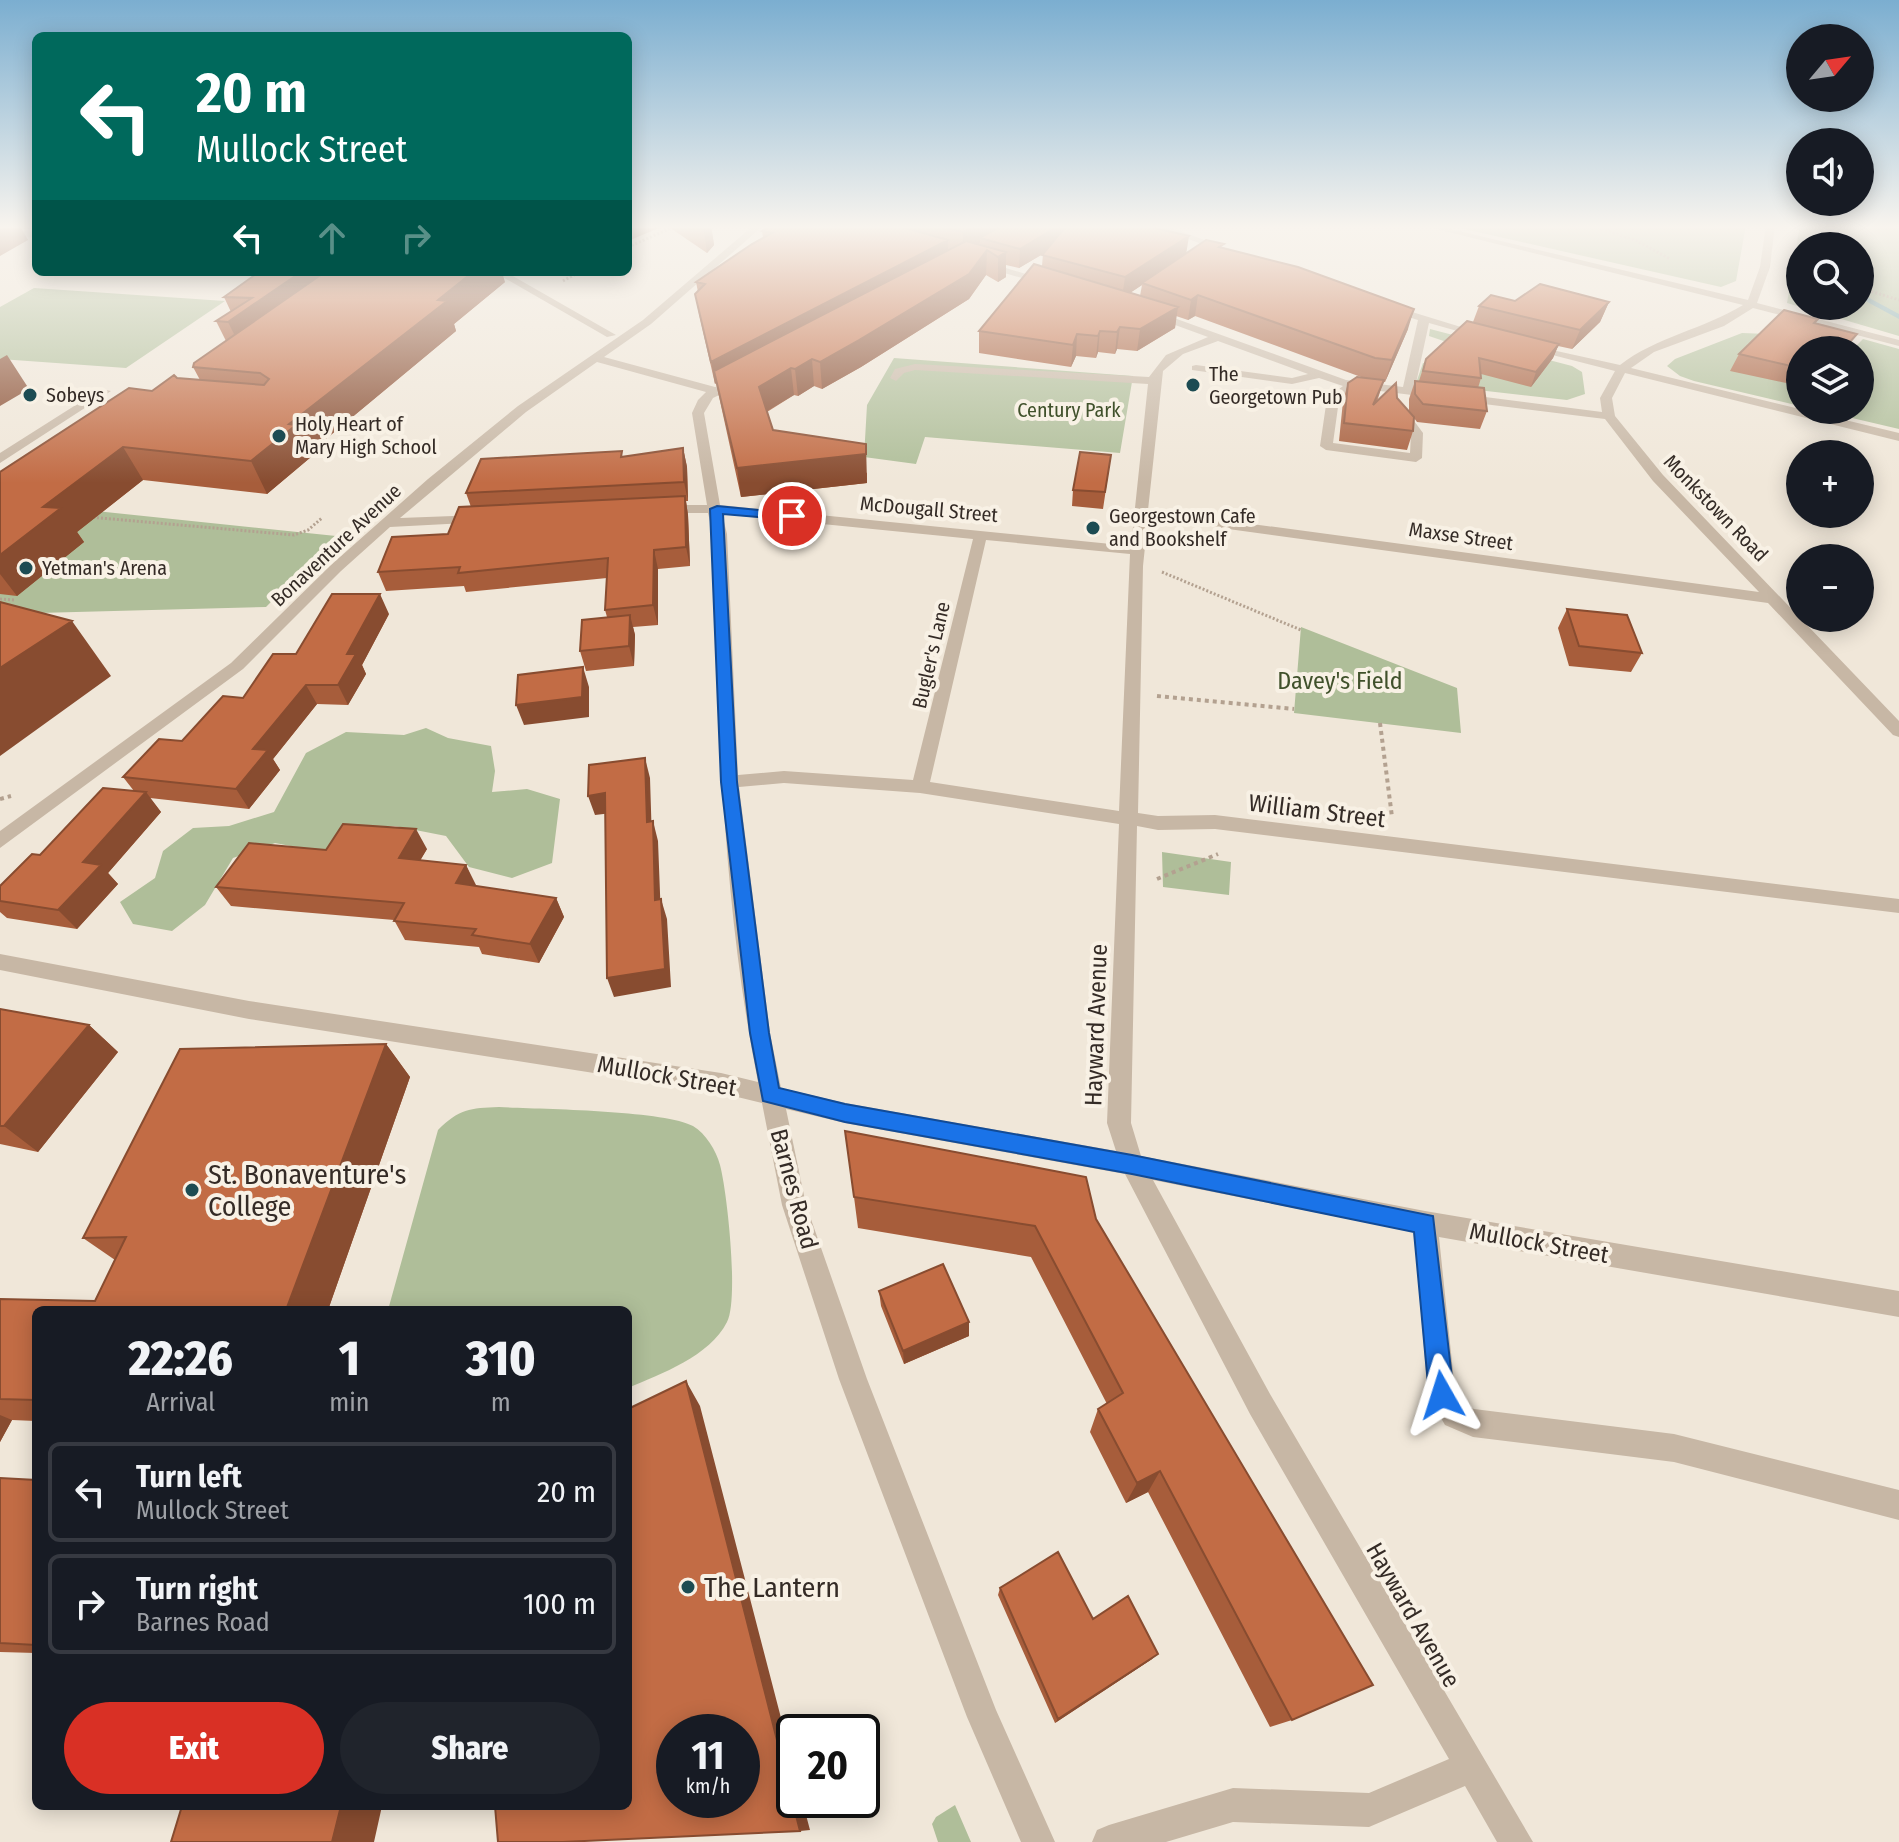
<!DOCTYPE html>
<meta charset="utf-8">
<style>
:root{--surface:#171b24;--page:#20242c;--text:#f1f3f6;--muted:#9ea1a6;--line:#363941;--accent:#d93025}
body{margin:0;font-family:"Fira Sans Condensed",sans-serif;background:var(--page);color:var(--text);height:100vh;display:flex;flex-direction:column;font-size:30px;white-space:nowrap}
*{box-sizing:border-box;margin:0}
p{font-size:26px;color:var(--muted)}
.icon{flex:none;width:44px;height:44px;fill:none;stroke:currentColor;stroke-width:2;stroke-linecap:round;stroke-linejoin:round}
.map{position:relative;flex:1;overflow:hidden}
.side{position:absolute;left:32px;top:1306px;width:600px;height:504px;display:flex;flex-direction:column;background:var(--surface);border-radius:12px;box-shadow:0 4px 20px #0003}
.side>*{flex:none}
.guide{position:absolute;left:32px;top:32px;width:600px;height:244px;border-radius:12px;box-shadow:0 4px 20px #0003;background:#00695c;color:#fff;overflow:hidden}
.needle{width:52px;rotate:61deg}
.buttons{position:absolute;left:1786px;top:24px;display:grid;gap:16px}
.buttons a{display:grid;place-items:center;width:88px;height:88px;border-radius:50%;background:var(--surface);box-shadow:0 4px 20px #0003;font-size:40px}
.speed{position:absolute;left:656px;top:1714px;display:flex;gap:16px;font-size:40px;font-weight:700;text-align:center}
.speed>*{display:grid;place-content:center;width:104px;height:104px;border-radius:50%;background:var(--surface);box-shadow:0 4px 20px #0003;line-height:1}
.speed small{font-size:20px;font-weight:400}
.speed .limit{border:4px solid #111;border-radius:12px;background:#fff;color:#111}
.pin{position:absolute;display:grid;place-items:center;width:68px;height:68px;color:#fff;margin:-34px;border:4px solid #fff;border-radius:50%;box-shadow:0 2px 8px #0007}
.me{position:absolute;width:88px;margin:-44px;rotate:354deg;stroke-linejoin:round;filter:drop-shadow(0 0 6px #0008)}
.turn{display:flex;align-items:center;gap:28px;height:168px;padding:0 32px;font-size:36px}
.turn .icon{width:104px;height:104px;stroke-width:2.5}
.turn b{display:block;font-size:56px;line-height:68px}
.lanes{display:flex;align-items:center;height:76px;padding:0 32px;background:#0003;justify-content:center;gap:40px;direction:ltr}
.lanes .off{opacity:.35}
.eta{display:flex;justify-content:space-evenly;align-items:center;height:136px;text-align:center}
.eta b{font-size:48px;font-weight:800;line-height:56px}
.primary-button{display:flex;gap:16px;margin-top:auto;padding:16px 32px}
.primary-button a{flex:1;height:92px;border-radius:48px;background:var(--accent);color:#fff;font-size:32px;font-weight:800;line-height:92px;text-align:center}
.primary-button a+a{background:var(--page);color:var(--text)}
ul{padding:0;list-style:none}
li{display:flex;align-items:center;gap:24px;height:100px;margin:0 16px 12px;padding:0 16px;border:4px solid var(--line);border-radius:12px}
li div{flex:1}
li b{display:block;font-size:30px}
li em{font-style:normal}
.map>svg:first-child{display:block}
.green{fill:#afbe99;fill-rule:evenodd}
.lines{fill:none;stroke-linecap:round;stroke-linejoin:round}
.stream{fill:#79a6ac;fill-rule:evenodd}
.path-far1{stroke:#b3a190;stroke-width:3;stroke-dasharray:2 2;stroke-linecap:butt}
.path{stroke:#b3a190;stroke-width:4;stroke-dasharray:4 4;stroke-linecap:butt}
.minor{fill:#c7b7a5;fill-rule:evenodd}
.wall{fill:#a75d3b;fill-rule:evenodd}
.shaded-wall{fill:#884c30}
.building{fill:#c26c45;stroke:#884c30;stroke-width:2;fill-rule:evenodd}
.route{fill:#1a73e8;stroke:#114b97;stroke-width:2}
.poi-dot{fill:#1d4c53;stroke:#f8f1e5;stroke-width:3}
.labels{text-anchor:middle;stroke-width:8;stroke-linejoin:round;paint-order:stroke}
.far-poi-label{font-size:20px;fill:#342b26;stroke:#f8f1e5;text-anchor:start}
.far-park-label{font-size:20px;fill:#40512b;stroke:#f8f1e5}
.far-street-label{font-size:20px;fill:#342b26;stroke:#f8f1e5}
.park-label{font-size:24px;fill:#40512b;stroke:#f8f1e5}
.street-label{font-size:24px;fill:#342b26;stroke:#f8f1e5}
.near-poi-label{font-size:28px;fill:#342b26;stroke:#f8f1e5;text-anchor:start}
</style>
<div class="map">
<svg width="1899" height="1842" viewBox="0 0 1899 1842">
<rect width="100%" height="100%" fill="#f0e7d9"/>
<!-- green -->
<path class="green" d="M1446,225h300l-10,56 -15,6z
M1800,225h99v111l-112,-33zM1800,246h60v60h-60z
M34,288l191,13 -99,67 -126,-9v-52z
M1430,329l142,37 10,6 3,22 -18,6 -151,-17 7,-20 29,4 18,-17 -41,-14z
M1742,333l26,1 32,16v56l-106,-25 -14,-5 -13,-10 8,-7z
M1863,339l36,10v80l-81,-19h42v-60h-8z
M894,358l239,18 -13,77 -195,-16 -9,27 -52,-7 3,-52z
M0,501l336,35 -70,71 -266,7z
M1301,627l156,61 4,45 -167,-20z
M426,728l22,10 43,8 4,25 -3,21 35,-3 33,10 -8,64 -40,15 -43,-11 -23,-31 -51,-10 -34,1 -39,25 -47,-9 -42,15 -28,47 -33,26 -39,-7 -13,-22 35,-24 8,-27 30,-23 36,-2 45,-14 32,-59 40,-21 58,3z
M1162,852l69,10 -2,33 -66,-8z
M499,1107c40,2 165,3 194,19 13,8 23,24 27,39 7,26 19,134 7,157 -17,34 -66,52 -99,66v-78h-240l50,-180c21,-21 32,-22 61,-23z
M955,1805l16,37h-33l-6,-18 4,-7z"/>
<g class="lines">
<!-- stream -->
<path class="stream" d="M1860,293l39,21v5l-39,-21z"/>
<!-- path-far1 -->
<path class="path-far1" d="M1590,225l47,16 33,18
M628,247l50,-22
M1788,260l12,6
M1786,278l14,-5
M563,281l16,-9
M1860,288l39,12
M89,517l205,18 14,-5 14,-12
M1162,572l139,58
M0,599l14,1"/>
<!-- path -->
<path class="path" d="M1157,696l137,13
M1380,723l12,94
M0,799l11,-3
M1157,879l61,-25"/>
<!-- minor -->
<path class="minor" d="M754,225h10l-113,99 -47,33 111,30 31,-9v4l-33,16 -9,15 16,92 411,41 17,-162 -233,-14 -11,3 -8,8 -6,-3 5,-9 20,-5 234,13 17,-22 42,-18 -63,-23 -1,-2 5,-3 197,71 57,7 15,-67 -36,-11v-4l4,-1 101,31 -5,3 -53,-15 -14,65 187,24 -2,-14 15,-27 -90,-23v-4l95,21c36,-28 84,-36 123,-60l-323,-80h14l314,75 12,-33 6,-42h9l-5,42 -13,36 142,37v6l-146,-38 -29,18 -70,26 -23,16 268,65v8l-274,-68 -13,25 3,18 48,59 236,246v16l-6,-2 -125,-132 -620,-85 -5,48 -5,247 20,3 57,-1 684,84v14l-684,-84 -57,1 -21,-4 -6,297 10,33 284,55 474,80v26l-460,-80 16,154 10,14 9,4 200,25 225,56v30l-225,-58 -201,-25 -28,-12 -17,-30 -14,-163 -261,-52 117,214 263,448h-36l-32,-56 -96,41 -136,-5 -67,20h-74l5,-12 12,-5 124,-37 136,5 80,-34 -199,-345 -125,-240 -280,-51 -59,-14 20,96 61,174 129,331 59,132h-34l-54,-125 -128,-338 -57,-174 -20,-102 -41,-10 -472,-74 -249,-49v-16l249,47 472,72 37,9c-36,-180 -40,-365 -45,-548l-5,-21h-48l-7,-4 7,-4h47l-15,-92 6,-13 8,-8 -109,-30 -71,50 -126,106 80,-3 7,4 -2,3 -95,5 -49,44 -98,98 -243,179v-17l231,-168 100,-98 97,-86 90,-73 125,-86zM1218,341l90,33 -16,4 -96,-13 -4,1v4l100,14 27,-6 24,8 -16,12 -7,48 6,4 90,12 6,-4 1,-25 -20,-27 -4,-1 -6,4 18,25 -1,19 -77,-10 6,-43 17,-12 249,31 48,62 106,111 -611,-82 15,-139 20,-17zM722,514l251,25 -60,241 -129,-9 -46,4 -11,-241zM986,540l144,14 -11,257 -189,-29zM784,783l136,10 199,31 -12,299 9,28 -271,-48 -64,-15 -11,-55 -31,-246z
M1152,225h13l68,26 -8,2z
M0,229l36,3v6l-36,-3z
M977,261h6l72,22 -9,2 -69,-20z
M494,272h12l110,63 -9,2z
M101,389l10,2 -111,72v-10z"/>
</g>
<!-- wall -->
<path class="wall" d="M0,225h36v4l-15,-1 7,12z
M628,225h83l3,20 -7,8 -41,-28z
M770,225h389l-1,4 28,24 37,-5 185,81 -23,53h-2l-6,20 20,-4 12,13v-12l6,-18h4l7,-22 47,-37 6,-16 36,-5 94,1 -9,20 -28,27 -14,-3 -5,12 -22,29 -50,-13v4l-3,10 9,23 -7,18 -63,-7 -3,-4 -1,13 -6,19 -68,-9 4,-40 5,-18 13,-6 -166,-61 -7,4 -12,-4 -1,12 -38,23 -20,-2 -2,5 -17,-2 -2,6 -20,-2 -5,11 -92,-14v-22l63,-65 1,-12 -24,14 -13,-3v12l-8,5 -12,-7 -17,24 -108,68 -39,22 -8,-3 -16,10 -4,-1 -27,17 6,18 94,43v10l-126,14 -25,-114 -1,1 -16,-70 -4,-20 3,-2 -2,-10 67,-44 -1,-7zM1142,285l-2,11 -10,-3z
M535,272h23l-9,4z
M505,282l-51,42 2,7 -147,122 2,4 -44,37 -124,-14 -66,52 7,10 -67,54 -17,-2v-122l177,-94 23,2 -7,-13 33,-26 -10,-20 15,-9 -7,-15z
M1818,319l-18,31v36l-70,-15 9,-17z
M683,448l4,19 1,34h-2l2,14 2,51 -32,3v56l-25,2 2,8 -1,31 -48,5 -6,-20 27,-34 -2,-7 2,-32 -141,14 -2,-6 -78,5 -8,-19 70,-38 23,-27 -5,-14 157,-36z
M1111,455l-8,54 -31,-3 1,-16z
M1567,609l75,44 -11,19 -62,-6 -11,-38z
M389,614l-27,51 4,9 -18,31 -31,-1 -44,55 7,11 -31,39 -99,-11 11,14 -53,61 10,11 -41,45 -70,-11 -7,-6v-26l40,-31 94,-64 -11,-14 59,-36 61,-43 53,-44z
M427,849l-7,11 46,5 9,21 81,12 8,19 -25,46 -57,-9 -3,-7 -74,-7 -11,-20 -163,-14 -15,-19 110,-37z
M0,1009l89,16 29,27 -80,100 -38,-8z
M386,1044l24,33 -82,233h-292v111l-24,-1 -12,22v-143l95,2 20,-41 -32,-22z
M854,1197l242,22 196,501 -22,7 -122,-235 -22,11 -36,-71 8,-23 9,-5 -76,-147 -173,-29z
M879,1291l90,45 -65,28 -23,-58z
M0,1478l36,2v173l-36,-1z
M1000,1588l93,31 59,40 -97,64 -57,-128z"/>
<!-- shaded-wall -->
<path class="shaded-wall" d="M8,225h11l9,15 -28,16v-27z
M628,225h38l-38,16z
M703,225h8l3,20 -7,8z
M978,225h36l-34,13v5l-17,9v-20z
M1060,225h12l-1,12 -52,31 1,-19z
M1189,236l-3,19 -44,28v2l-20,13 3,-21z
M948,240v20l-234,111 2,12 -1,1 -4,-22z
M987,250l-1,25 -17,24 -108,68 -39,22 -2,-27z
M1006,252v25l-8,5v-25z
M301,272h52l-110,80 -15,-30z
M473,272h29l3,10 -51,42 2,7 -147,122 2,4 -44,37 -16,-33 38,-37 149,-124z
M548,272h10l-9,4z
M1198,295l-3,21 -7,4 3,-20z
M1609,302l-9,20 -28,27 8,-19z
M1178,307l-3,21 -38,23 3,-22z
M1414,309l-6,20 -23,53 7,-22z
M1120,327l-3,22 -2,5 2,-22z
M1100,331l-2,21 -2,6 2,-22z
M1077,334l-1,22 -5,11 2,-22z
M1559,344l-6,14 -22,29 5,-15z
M7,355l22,34 -29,17v-47z
M812,359l2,27 -16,10 -3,-27z
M791,368l3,27 -32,19 -3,-27z
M866,444l1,39 -126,14 -4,-29z
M123,447l20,33 -66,52 7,10 -67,54 -17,-22v-19l43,-48z
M683,448l4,19 1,34 -4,-19z
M685,496l3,19 2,51 -4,-19z
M654,550l4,19v56l-5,-20z
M380,594l9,20 -27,51 4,9 -18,31 -10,-20 9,-31z
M630,615l5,20 -1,31 -5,-20z
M72,621l39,55 -111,80v-88z
M583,667l6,20v30l-65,8 -8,-20z
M306,685l11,19 -44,55 7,11 -31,39 -13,-20 17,-40z
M645,758l5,20 2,64 -5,-20z
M146,792l15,20 -53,61 10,11 -41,45 -19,-19 25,-48z
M605,793l7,20 -17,2 -7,-19z
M653,821l5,20 3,78 -6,-19z
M416,829l11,20 -17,29 -11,-20z
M466,865l10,20 -10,17 -10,-19z
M556,898l8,19 -25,46 -9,-19z
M661,899l6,20 4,68 -57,10 -7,-19z
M89,1025l29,27 -80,100 -34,-26z
M386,1044l24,33 -82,233h-42z
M969,1322v14l-65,28 -1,-13z
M686,1381l14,25 94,362v32h8l8,30 -10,1z
M0,1415l12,5 -12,22z
M1160,1471l-12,21 -22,11 11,-20z
M1158,1654l-6,5 -97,64 3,-4z
M341,1806h41l-8,36h-42z"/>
<!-- building -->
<path class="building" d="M770,225h125l53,15 -237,122 -16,-68 10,-10 -9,-2 56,-38 20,-11 -10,-2z
M935,225h43l-15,7z
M1003,225h57l-40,24 -40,-11z
M1067,225h89l-5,2 38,9 -64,41 -83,-22z
M1206,240l18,4 -5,3 79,20 116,42 -22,51 -17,-2 -177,-63 -7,5 -49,-17z
M966,241l40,11 -8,5 -11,-7 -18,24 -110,66 -39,22 -8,-3 -17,10 -4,-1 -32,19 14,43 93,14v10l-129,14 -23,-97z
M1034,264l144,43 -38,22 -20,-2 -3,5 -17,-1 -2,5 -21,-2 -4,11 -94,-14z
M259,272h42l-73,50 -12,-1 36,-23 -28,-1z
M325,272h148l-35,28 9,1 -158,123 7,1 -45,36 -128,-14 -80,60 18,1 -61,47v-83l129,-84 23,3 22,-16 3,3 87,7 5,-6 -9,-6 -67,-6 1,-4z
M1540,284l69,18 -29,28 -101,-24 12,-11 24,6z
M1784,310l34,9 -4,4 43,11 -14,16h-43v18l-61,-14z
M1467,321l92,23 -23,28 -57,-14 2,20 -58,-7 3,-12z
M1357,377l27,3 -11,25 23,-22 1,15 17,19 -1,14 -69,-8 4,-40z
M1415,381l69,7 3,23 -64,-7 -8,-10z
M683,448l1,34 -218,11 15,-34 141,-8 -1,6z
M1080,452l31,3 -6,37 -32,-2z
M685,496l1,51 -32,3 -1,55 -48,5 3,-52 -150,15 2,-6 -82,5 14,-35 56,-3 11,-27z
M332,594h48l-33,60h9l-18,31h-32l-53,64 15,1 -32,39 -113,-12 36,-38 23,2 41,-45 20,2 30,-44h23z
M0,602l72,19 -72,47z
M1567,609l60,6 15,38 -63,-7z
M630,615l-1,31 -49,5 2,-31z
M583,667l-1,30 -66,8 2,-30z
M645,758l2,64 6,-1 2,79 6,-1 4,70 -58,9 -2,-185 -17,3 1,-31z
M103,788l43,4 -63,70 18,3 -43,45 -58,-9v-15l32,-32 8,1z
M343,824l73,5 -17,29 67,7 -10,18 100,15 -26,46 -58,-9 4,-6 -82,-8 10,-18 -188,-16 33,-44 77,7z
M0,1009l89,16 -85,101h-4z
M386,1044l-100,266h-250v90l-36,-1v-100l95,2 31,-64 -43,1 97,-189z
M845,1131l241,46 10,42 277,466 -81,35 -132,-249 -23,12 -39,-74 25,-16 -88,-167 -181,-29z
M943,1264l26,58 -66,29 -24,-60z
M686,1381l114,450 -237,11h-65l-3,-36h133v-397zM674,1732h68v68h-68z
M0,1478l36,2v165l-36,-2z
M1058,1552l35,67 35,-23 30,58 -100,65 -58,-131z
M182,1806h159l-9,36h-161z"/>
<!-- sky -->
<linearGradient id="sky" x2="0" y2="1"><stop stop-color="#7baed0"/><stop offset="0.47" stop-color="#f8f4ee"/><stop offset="1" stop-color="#f8f4ee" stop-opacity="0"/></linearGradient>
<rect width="1899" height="483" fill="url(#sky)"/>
<!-- route -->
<path class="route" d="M717,506l75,7 6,3 -6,4 -69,-6 14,268 32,251 10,55 66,16 287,51 301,61 21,179 -4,9 -8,3 -9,-3 -4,-9 -15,-163 -282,-58 -287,-52 -82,-21 -13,-68 -29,-251 -11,-273z"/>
<!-- markers -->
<g class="poi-dot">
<circle cx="1193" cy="385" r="8"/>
<circle cx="30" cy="395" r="8"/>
<circle cx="279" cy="436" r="8"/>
<circle cx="1093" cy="528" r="8"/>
<circle cx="26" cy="568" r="8"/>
<circle cx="192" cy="1190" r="8"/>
<circle cx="688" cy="1587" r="8"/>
</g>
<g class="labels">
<!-- far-poi labels -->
<g class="far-poi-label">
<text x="1209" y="381">The<tspan x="1209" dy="23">Georgetown Pub</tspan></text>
<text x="46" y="402">Sobeys</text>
<text x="295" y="431">Holy Heart of<tspan x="295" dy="23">Mary High School</tspan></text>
<text x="1109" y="523">Georgestown Cafe<tspan x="1109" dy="23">and Bookshelf</tspan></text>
<text x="42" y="575">Yetman's Arena</text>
</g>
<!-- far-park labels -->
<g class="far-park-label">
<text x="1069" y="417">Century Park</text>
</g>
<!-- far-street labels -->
<g class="far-street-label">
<text transform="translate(1716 508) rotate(46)" y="7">Monkstown Road</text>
<text transform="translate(929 509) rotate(5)" y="7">McDougall Street</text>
<text transform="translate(1461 536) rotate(8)" y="7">Maxse Street</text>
<text transform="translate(336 545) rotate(-43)" y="7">Bonaventure Avenue</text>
<text transform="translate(931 655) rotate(-77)" y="7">Bugler's Lane</text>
</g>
<!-- park labels -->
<g class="park-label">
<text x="1340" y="689">Davey's Field</text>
</g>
<!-- street labels -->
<g class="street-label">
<text transform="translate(1317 811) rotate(7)" y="8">William Street</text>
<text transform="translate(1096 1025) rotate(-88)" y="8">Hayward Avenue</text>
<text transform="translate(667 1076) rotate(10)" y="8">Mullock Street</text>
<text transform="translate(794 1189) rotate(75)" y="8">Barnes Road</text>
<text transform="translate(1539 1243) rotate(10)" y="8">Mullock Street</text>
<text transform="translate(1413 1615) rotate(60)" y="8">Hayward Avenue</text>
</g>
<!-- near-poi labels -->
<g class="near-poi-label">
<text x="208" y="1184">St. Bonaventure's<tspan x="208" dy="32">College</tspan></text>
<text x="704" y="1597">The Lantern</text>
</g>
</g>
</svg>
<div class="buttons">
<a><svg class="needle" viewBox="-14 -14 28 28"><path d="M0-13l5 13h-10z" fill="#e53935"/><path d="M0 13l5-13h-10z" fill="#9ea1a6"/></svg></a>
<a><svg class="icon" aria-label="sound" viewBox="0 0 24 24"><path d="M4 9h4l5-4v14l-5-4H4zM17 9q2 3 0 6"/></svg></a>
<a><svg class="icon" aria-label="search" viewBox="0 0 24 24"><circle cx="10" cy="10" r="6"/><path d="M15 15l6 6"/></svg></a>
<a><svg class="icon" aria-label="layers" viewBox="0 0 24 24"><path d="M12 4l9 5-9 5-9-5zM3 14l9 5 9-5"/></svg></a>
<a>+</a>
<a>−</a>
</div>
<div class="speed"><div>11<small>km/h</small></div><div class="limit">20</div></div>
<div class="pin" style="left:792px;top:516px;background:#d93025"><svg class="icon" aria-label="arrive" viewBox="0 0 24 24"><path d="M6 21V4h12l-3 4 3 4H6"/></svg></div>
<svg class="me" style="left:1442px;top:1395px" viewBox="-20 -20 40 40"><path d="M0-17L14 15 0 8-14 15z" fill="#1a73e8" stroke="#fff" stroke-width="4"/></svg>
<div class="guide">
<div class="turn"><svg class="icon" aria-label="left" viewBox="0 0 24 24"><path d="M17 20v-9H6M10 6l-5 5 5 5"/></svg><div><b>20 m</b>Mullock Street</div></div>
<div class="lanes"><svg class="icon" aria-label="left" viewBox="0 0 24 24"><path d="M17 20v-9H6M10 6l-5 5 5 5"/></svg><svg class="icon off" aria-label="ahead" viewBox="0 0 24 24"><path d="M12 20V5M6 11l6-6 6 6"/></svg><svg class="icon off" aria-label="right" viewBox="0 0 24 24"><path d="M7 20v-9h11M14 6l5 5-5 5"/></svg></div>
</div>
<section class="side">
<div class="eta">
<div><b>22:26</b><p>Arrival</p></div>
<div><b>1</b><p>min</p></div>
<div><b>310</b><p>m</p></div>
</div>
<ul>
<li><svg class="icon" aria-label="left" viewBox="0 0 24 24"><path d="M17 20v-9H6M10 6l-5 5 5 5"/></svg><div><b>Turn left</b><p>Mullock Street</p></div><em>20 m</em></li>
<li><svg class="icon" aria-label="right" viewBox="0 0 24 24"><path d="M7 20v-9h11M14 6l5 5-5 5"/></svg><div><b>Turn right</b><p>Barnes Road</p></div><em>100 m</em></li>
</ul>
<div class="primary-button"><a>Exit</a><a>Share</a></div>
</section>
</div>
